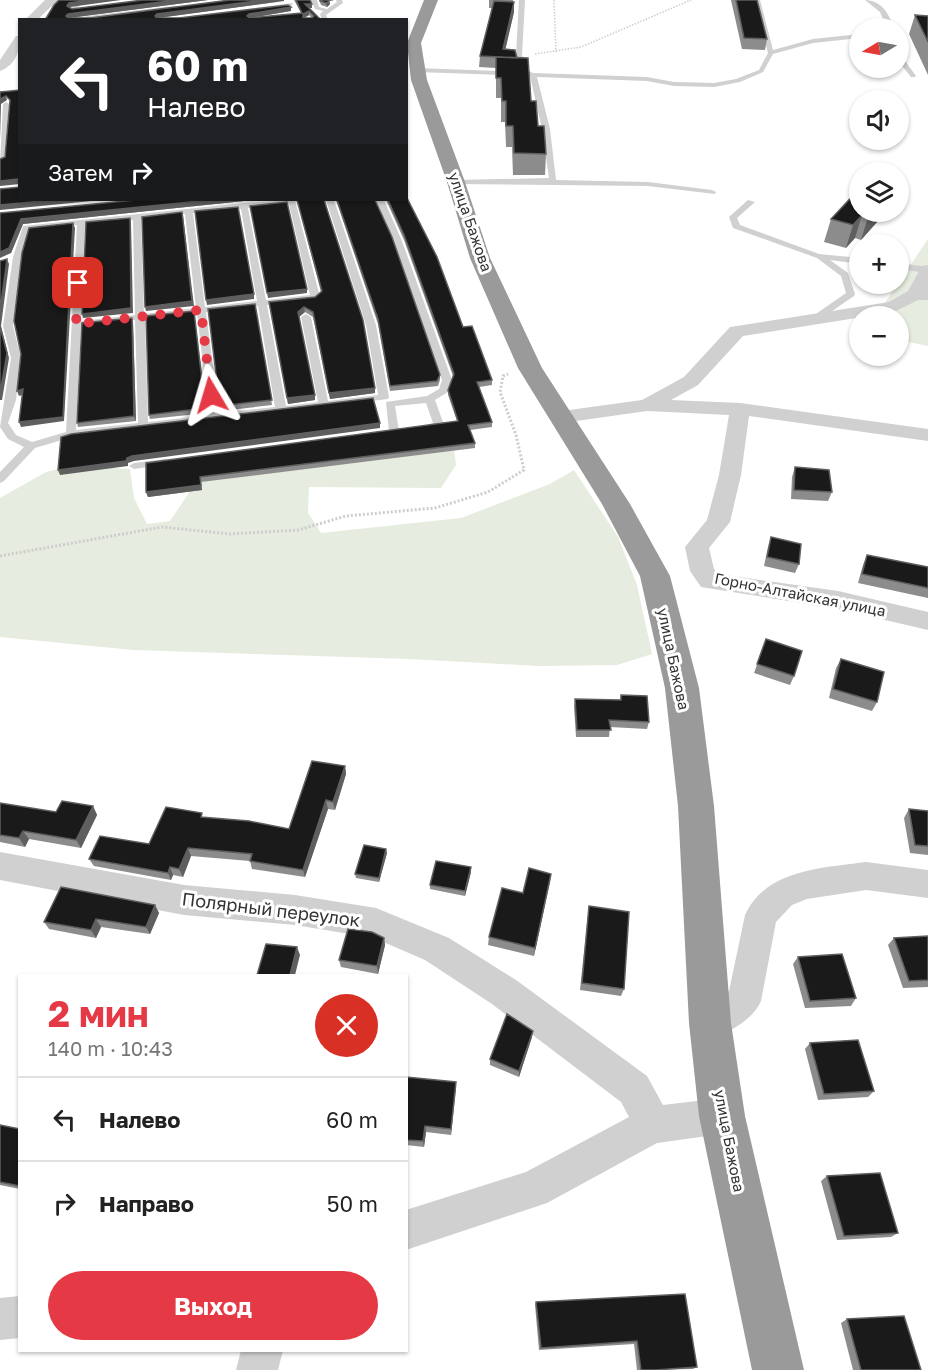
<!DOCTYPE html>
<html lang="ru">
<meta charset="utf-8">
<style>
:root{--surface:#fff;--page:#f2f2f2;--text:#222;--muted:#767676;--line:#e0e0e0;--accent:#e63946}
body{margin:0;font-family:"Golos Text",sans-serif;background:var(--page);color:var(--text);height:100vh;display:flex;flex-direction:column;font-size:22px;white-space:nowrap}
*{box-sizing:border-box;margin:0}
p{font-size:20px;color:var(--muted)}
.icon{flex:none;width:33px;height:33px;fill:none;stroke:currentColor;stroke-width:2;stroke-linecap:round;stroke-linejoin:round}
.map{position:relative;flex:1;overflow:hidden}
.side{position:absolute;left:18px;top:974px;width:390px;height:378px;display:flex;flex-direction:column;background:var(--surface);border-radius:0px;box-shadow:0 2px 4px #0004}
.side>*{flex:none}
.banner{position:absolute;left:18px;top:18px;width:390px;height:183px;border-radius:0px;box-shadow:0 2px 4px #0004;background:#202124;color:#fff;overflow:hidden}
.needle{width:39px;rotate:260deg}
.fabs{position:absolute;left:849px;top:18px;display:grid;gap:12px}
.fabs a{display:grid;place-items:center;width:60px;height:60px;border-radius:50%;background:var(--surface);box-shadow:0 2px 4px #0004;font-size:30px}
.pin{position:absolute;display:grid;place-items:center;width:51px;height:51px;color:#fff;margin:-26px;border-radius:12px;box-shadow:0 3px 9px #0006}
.me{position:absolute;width:66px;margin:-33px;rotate:353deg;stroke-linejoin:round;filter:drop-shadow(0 0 4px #0008)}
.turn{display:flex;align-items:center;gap:21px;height:126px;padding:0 30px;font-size:27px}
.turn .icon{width:78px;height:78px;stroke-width:2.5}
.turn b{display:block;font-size:42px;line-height:51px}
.then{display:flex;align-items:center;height:57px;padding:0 30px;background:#0003;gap:12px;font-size:22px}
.round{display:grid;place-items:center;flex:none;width:63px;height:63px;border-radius:32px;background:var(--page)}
.overview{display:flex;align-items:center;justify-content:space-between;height:102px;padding:0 30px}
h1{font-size:36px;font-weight:700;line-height:45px;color:var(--accent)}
.action{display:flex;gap:12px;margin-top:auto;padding:12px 30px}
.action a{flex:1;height:69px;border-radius:36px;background:var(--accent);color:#fff;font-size:24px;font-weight:700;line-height:69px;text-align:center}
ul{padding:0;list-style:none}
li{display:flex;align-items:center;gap:18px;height:84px;padding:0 30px;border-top:2px solid var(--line)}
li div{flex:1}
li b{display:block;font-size:22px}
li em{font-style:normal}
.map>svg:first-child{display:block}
.green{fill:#e6ecdf}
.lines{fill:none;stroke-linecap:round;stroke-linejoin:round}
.path-far1{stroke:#cdcdcd;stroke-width:1.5;stroke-dasharray:1.5 1.5;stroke-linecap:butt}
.path{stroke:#cdcdcd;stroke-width:3;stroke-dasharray:2 2;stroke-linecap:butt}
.lane{fill:#d0d0d0;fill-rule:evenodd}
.street{fill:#d0d0d0;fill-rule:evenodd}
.highway{fill:#9a9a9a;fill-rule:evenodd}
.wall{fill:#8c8c8c;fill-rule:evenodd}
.shaded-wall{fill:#5f5f5f}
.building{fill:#1a1a1a;stroke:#5f5f5f;stroke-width:1.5;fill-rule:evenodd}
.route{stroke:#e63946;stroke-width:10;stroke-dasharray:0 18}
.labels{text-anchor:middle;stroke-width:6;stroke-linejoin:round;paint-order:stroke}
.street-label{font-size:15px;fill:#333;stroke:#fff}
.near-street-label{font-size:18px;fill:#333;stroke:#fff}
</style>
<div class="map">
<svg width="928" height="1370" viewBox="0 0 928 1370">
<rect width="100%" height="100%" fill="#fff"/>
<!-- green -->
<path class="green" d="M928,239v107l-29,-6 -1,-24h-22z
M454,450l2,15 -15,23 -132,-1 -1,26 13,20 140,-15 89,-34 24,-14 44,67 19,48 15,69 -35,11 -79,1 -128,-7 -277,-9 -133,-13v-139l46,-26 25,-6 59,3 4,29 13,26 23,-3 29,-43z"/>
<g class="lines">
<!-- path-far1 -->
<path class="path-far1" d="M554,0l2,52
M535,54l46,-7 110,-47"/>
<!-- path -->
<path class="path" d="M0,556l162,-29 68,7 68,-4 48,-14 89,-8 53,-16 36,-22 -8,-35 -16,-43 3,-16 5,-2"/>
<!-- lane -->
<path class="lane" d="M80,0h6l-11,10 -3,8 102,-12 3,2 -86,12h-26l6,-12z
M311,0h6l2,7 8,2 10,-7 -1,-2h6l1,3 -17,12 2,5h-6l-2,-6 3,-3 -8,-2z
M519,0h6l-3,55 3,14 8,4 114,4 27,5 40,1 22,-4 23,-9 9,-17 -14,-53h6l13,50 40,-11 47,-5v4l-47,5 -40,11 -10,18 -23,10 -26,5 -40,-1 -27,-5 -110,-4 13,52 6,51 92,2 64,8 4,2 -1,2 -67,-8 -195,-2v-4h3l93,-2 -7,-49 -12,-53 -113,-4 -3,-2 3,-2 105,4 -3,-2 -3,-15z
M865,0c16,0 25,14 28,28h-6l-7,-16z
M293,3l-2,3 -112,14h-21z
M898,51l18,25 -1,1h-4l-12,-15z
M6,102l3,2 -5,57 -4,2 3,-59z
M295,200l25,97 -5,3 -48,5 19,101 32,-4 -17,-85 5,-3 5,3 17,84 50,-6 -12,-70 -40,-125h8l42,125 13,72 -1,2 -316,38 -37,11 -31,33 -4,2v-11l24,-25 -16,-8 -8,-12 11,-69 -8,-32 10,-69 10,-31 221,-23zM289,204l21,91 -44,5 -18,-92zM241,209l16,92 -52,6 -12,-94zM185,214l11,94 -52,6 -3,-95zM133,220l2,95 -54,6 4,-97zM77,225l-11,207 -34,10 -16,-7 -8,-12 8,-23 5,-42 -8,-32 8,-69 8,-27zM258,306l17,101 -56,6 -13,-101zM197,313l12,102 -61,7 -3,-103zM135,320l3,103 -62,7 5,-104z
M376,200h8l18,41 50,139 -4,12 -13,8 9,25 -1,2 -19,3 -5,-3 14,-4 -7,-20 -31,3 4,25 -5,3 -5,-3 -3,-29 41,-6 12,-7 3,-9 -48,-139z
M748,200l7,2 -18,16 3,7 79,29 41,4v6l-30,-4 18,13 7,21 -1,2 -35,24h-6v-4l33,-23 -5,-17 -24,-18 -84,-30 -4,-11z
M898,263l30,4v6l-30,-4z
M165,459l4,1v4l-35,5 -5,-3 5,-3z"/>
<!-- street -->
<path class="street" d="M45,0h13l-21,20h-12z
M16,36h4c0,15 -4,29 -20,35v-11z
M928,265v35h-10l-24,12 -151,24 -45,49 -27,15 69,3 188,26v12l-179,-25 -8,59 -11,47 -21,26 5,21 4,5 120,17 90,21v18l-90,-21 -137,-22 -11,-16 -5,-24 22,-27 12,-45 10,-60 -82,-4 -85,12 -7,-2 -3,-4 3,-4 7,-2 80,-11 42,-23 46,-50 159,-25 19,-11 14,-25z
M0,852l184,33 111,10 81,13 73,30 67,42 131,96 16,29 59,-7 13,5 5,13 -5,13 -13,5 -65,9 -110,60 -141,47v-40l120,-38 103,-55 -8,-15 -129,-98 -67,-44 -51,-22 -79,-13 -111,-10 -184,-35z
M866,862l62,8v28l-62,-8 -59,9 -15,6 -16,17 -15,79c-8,19 -32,31 -51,39l-12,-5 -5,-12 5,-12 31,-20 16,-76c21,-46 78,-47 121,-53z
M20,1296v42l-20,2v-42z
M241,1350h42l-5,20h-42z"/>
<!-- highway -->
<path class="highway" d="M424,0h14l-17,43 6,37 38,102 25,76 52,110 88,136 40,72 29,112 15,118 17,217 14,93 59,254h-52l-53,-254 -10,-93 -11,-217 -13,-118 -25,-112 -38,-72 -84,-136 -48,-110 -23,-76 -36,-102 -4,-37z"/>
</g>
<!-- wall -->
<path class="wall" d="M143,0h65l-140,18h22l194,-17 -127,17h22l112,-7 -42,7 52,-5 -7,-13h16l2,8h-3l12,12h-276l25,-13 2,2zM309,15l3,3h-8z
M319,0h15l-5,1 1,3 -3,3 -6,-2z
M489,0h24v2h1v10l-9,37 12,9 14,43 15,53 -1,21h-32l-1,-28h-6l-1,-25h-4v-24h-5v-30l-17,-1 1,-11 13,-48h-4z
M731,0h26l10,39 -2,11 -23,-1z
M915,15l13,1v59l-19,-41z
M136,200h133l-25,1 -221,23 -12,29 -11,-40z
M297,200h28l50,193 -45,6 -17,-82 -8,-5 -6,5 16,83 -27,4 -19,-102 46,-5 6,-5z
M336,200h39l65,175v5l-2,6 -48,5 -12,-67z
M386,200h20l57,127 29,53v5l-13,2 13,35v5l-22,3 5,13v5l-274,34 1,8 -54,7 -2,-5v-29l311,-42 -9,-26v-5l5,-14 -49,-136z
M860,212h26l-25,28 -6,-2 -9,10 -22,-6 7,-23z
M255,304l17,101 -51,6 -1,-5z
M194,311l13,102 -57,6 -1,-4z
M133,322l3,99 -58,6 -1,-4z
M795,467l37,25 -4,9 -37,-2 1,-22z
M771,537l28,27 -4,9 -31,-7 4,-19z
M867,555l61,12v31l-70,-15 5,-18z
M766,639l28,37 -4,9 -36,-12z
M841,659l36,43 -5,9 -43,-13 7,-30z
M621,695l28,27 -2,7 -37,-2 -1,10h-33l-2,-30 1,-8 45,1z
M345,766l1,8 -11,36 -7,-1 -23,68 -53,-8 -2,-8 -59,-5 -8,21 -10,-2 -2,5 -77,-14 -5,-7 60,-15 55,-27 85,12z
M0,803l56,9 37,-6 4,9 -16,33 -52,-9 -4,8 -25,-5z
M909,809l19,2v44l-18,-2 -6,-35z
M387,853l-8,29 -23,-4 -1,-4z
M471,867v5l-6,24 -35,-7v-4z
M551,874l-17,82 -46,-11 1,-8 34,-44z
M155,905l4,8 -9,21 -49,-7 -5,11 -47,-9 -5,-7z
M589,906l35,83 -3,7 -41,-6 8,-76z
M928,936v51l-25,1 -15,-43 6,-7z
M384,938l1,7 -7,29 -37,-7 -2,-7z
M798,957l58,41 -5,8 -46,2 -12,-44z
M532,1037l-13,40 -29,-12v-6z
M810,1043l64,48 -6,6 -50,3 -13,-51z
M406,1077l50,5 -5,53 -25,-3 -2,15 -18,-2z
M0,1125l20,4v60l-20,-4z
M827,1176l71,57 -7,4 -54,3 -16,-59z
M685,1294l12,73 -4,2 -56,1 -3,-26 -95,6 -4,-45 1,-3z
M847,1319l74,51h-68l-12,-47z"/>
<!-- shaded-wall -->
<path class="shaded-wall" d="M91,0h30l-51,7 -2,2 -1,-3 2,-3z
M177,0h31l-139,18 -2,2 -1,-4 2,-2z
M264,0h20v1l-126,17 -2,2 -1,-4 2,-2z
M328,0h6l-5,1 1,3 -3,3 -1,-4z
M514,2v10l-11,48v-11z
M305,4h7v4h-7z
M291,7v4l-41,7 -3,-2 2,-2z
M309,11v4l-5,3v2l-1,-6z
M6,96l1,4 -6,4 -1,36v-41z
M18,179l2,5 -20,2v-5z
M53,200h49l-102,10v-5z
M210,200h34v1l-221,23 -12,29 -11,5v-6l21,-33z
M873,212h13l-25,28 7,-23z
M862,215l-7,23 -9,10 7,-23z
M183,216l11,90 -48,5 -1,-4z
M130,218l1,4 2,91 -50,5 -1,-4z
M73,223l2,5 -11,193 -43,6 -2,-5z
M7,259l2,5 -8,62 8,32 -7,42h-2v-88z
M307,289v4l-39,5 -1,-5z
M254,294v5l-47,6 -1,-5z
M304,307l1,5 -6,5 -1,-5z
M132,318l1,4 3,99 -2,-5z
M375,388v5l-45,6 -1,-6z
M23,389l2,5 -6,2 -2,-5z
M315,395v5l-27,4 -1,-6z
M380,423v5l-246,33 -6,2v3l-68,9 -2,-5 69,-12 5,-2z
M200,477l2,13 -54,7 -2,-5z
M345,766l1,8 -11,36 -2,-8z
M326,800l2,9 -23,68 -2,-7z
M93,806l4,9 -16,33 -5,-8z
M23,831l6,8 -4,8 -6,-9z
M188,848l3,8 -8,21 -4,-8z
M386,849l1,4 -8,29v-4z
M170,867l3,8 -2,5 -3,-7z
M471,867v5l-6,24v-5z
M551,874l-1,8 -16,74 1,-8z
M155,905l4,8 -9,21 -4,-7z
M96,919l5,8 -5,11 -5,-8z
M384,938l1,7 -7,29 -1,-8z
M297,947l3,8 -5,20h-5z
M533,1031l-1,6 -13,40v-6z
M456,1082v6l-5,47v-6z
M425,1126l1,6 -2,15 -1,-6z"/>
<!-- building -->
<path class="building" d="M59,0h32l-22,3 -2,3 5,3 71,-9h34l-109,14 -2,2 2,2h22l140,-18h34l-107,14 -2,2 2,2h22l109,-13 3,2 -42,7 -2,2 3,2 52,-5 -6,-13h14l2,4h-7l16,16h-276l9,-15zM309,11l5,5 -2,2h-9v-4z
M320,0h9v1l-3,2 -6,-2z
M736,0h21l10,39 -23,-1z
M494,1l20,1 -11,47 12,1 2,8 -37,-2z
M915,15l13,1v26z
M496,57l32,1 3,43h5l2,25h6l2,28 -32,-1 -1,-27h-7v-25h-4l-1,-23h-5z
M20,90v90l-2,-1 -18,2v-22l5,-2 5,-57 -4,-4 -6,3v-7z
M20,187v13h33l-53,5v-16z
M860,188v24h13l-5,5 -6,-2 -9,10 -22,-6z
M406,196l31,61 26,70 9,-1 20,54 -15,2 15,40 -24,3 7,18 -275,34 1,8 -55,7v-29l312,-42 -10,-31 6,-16 -50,-139 -16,-35h18z
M136,200h74l-189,19 -12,29 -9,4v-39z
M297,200h27l39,120 12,68 -46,5 -16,-81 -9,-5 -6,5 17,83 -28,3 -18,-96 46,-5 7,-6z
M337,200h38l17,37 48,138 -3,6 -47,5 -12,-67z
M287,202l20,87 -40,4 -17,-87z
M238,207l16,87 -48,6 -11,-89z
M182,212l10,89 -47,6 -3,-90z
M130,218l1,90 -49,6 4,-92z
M73,223l-10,194 -44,5 4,-33 -6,2 4,-37 -7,-33 8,-68 7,-25z
M7,259l-7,53v-51z
M255,304l17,96 -52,6 -12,-97z
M194,311l11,97 -56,7 -3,-99z
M132,318l2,98 -57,7 5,-100z
M0,326l7,27 -7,41z
M373,398l7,25 -248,33 -5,2 -1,3 -68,9 3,-33 10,-3z
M795,467l34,3 3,22 -38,-2z
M771,537l30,7 -2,20 -32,-7z
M867,555l61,12v21l-66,-14z
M766,639l36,12 -8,25 -37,-12z
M841,659l43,13 -7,30 -44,-13z
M621,695l26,1 2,26 -40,-2 2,10h-34l-2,-31 46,1z
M312,761l33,5 -12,36 -7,-2 -23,70 -53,-9 2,-7 -64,-6 -9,21 -9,-2 -2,6 -79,-14 11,-23 49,8 17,-37 36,6 -1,4 48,4 40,8z
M62,801l31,5 -17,34 -53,-9 -4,7 -19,-3v-32l56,9z
M909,809l19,2v35l-13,-1z
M364,845l22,4 -7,29 -24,-4z
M436,861l35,6 -6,24 -35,-6z
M529,868l22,6 -16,74 -46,-11 13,-49 21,5z
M61,887l94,18 -9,22 -50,-8 -5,11 -47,-8z
M589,906l40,6 -5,77 -42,-6z
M348,929l24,3 12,6 -7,28 -38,-6z
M928,936v44l-19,1 -15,-43z
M266,944l31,3 -7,28h-33z
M842,954l14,44 -46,3 -12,-44z
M507,1014l26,17 -14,40 -29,-12z
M858,1040l16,51 -50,3 -14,-51z
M406,1077l50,5 -5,47 -26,-3 -2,15 -17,-1z
M0,1125l20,4v57l-20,-4z
M880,1173l18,60 -54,3 -17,-60z
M685,1294l12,73 -42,3h-14l-4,-29 -96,7 -5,-46z
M904,1316l17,54h-60l-14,-51z"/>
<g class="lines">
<!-- route -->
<path class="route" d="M78,283l-2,41 125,-14 10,85"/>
</g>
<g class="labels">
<!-- street labels -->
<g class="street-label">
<text transform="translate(470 222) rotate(71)" y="5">улица Бажова</text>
<text transform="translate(800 595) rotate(11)" y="5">Горно-Алтайская улица</text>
<text transform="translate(673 659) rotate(78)" y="5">улица Бажова</text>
<text transform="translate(729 1141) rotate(79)" y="5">улица Бажова</text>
</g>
<!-- near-street labels -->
<g class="near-street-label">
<text transform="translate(271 910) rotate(7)" y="6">Полярный переулок</text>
</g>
</g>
</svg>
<div class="fabs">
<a><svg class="needle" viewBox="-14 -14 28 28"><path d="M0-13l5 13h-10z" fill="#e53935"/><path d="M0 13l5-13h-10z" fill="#767676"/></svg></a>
<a><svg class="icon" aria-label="sound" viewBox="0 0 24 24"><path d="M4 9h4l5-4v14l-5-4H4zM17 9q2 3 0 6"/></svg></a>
<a><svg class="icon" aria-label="layers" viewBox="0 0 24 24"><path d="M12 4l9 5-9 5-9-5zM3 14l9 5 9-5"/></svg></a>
<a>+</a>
<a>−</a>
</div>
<div class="pin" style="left:78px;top:283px;background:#d93025"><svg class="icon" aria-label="arrive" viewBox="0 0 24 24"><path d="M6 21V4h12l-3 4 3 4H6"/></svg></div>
<svg class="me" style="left:211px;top:395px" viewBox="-20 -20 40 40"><path d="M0-17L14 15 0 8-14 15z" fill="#e63946" stroke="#fff" stroke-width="4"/></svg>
<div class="banner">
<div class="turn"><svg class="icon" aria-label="left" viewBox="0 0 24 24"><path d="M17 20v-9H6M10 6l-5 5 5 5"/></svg><div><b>60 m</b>Налево</div></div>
<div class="then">Затем<svg class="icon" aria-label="right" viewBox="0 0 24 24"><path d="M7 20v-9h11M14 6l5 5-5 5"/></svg></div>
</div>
<section class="side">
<div class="overview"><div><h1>2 мин</h1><p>140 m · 10:43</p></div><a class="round" style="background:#d93025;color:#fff"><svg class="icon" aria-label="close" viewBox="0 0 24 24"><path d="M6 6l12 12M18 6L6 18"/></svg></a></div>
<ul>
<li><svg class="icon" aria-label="left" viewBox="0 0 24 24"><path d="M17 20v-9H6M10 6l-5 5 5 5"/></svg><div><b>Налево</b></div><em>60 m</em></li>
<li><svg class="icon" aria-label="right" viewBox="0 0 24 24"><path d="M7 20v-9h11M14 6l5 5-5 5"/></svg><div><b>Направо</b></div><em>50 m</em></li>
</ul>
<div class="action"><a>Выход</a></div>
</section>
</div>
